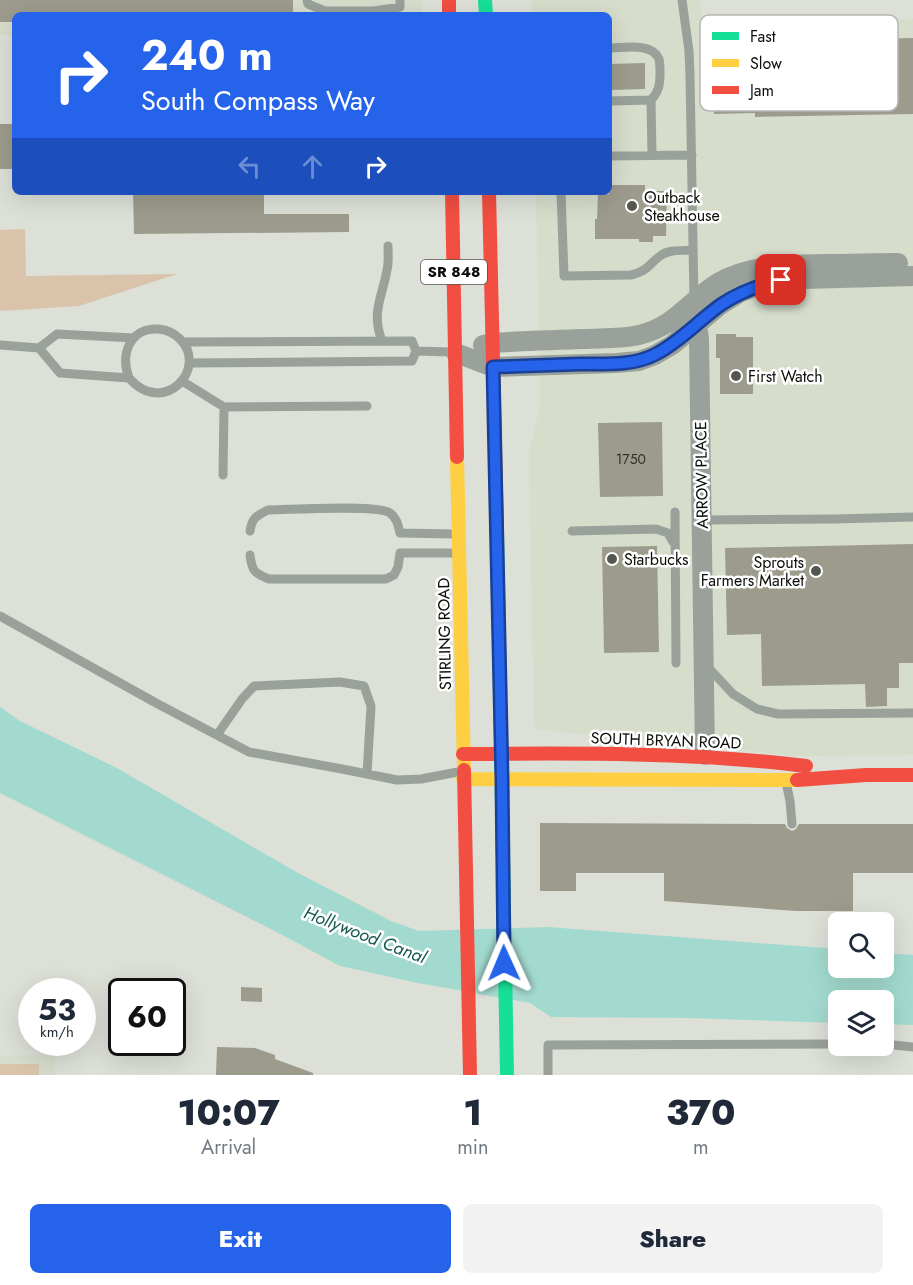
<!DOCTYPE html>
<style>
:root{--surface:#fff;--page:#f2f2f3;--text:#1f2937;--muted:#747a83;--accent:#2563eb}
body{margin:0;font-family:Jost,sans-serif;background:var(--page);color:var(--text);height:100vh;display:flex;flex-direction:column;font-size:22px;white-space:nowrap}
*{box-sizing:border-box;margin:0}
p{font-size:20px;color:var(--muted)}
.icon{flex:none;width:33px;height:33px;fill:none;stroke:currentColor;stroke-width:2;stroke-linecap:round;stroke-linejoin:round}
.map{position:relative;height:1075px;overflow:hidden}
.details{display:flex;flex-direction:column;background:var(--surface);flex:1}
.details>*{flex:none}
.top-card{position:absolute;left:12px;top:12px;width:600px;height:183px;border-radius:9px;box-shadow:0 6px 24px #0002;background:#2563eb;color:#fff;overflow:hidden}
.fabs{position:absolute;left:828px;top:912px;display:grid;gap:12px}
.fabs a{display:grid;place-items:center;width:66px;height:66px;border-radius:9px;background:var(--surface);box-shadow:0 6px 24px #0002;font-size:30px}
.speed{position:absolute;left:18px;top:978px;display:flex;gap:12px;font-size:30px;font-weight:700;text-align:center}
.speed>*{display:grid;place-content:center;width:78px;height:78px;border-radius:50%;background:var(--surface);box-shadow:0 6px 24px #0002;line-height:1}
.speed small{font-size:15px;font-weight:400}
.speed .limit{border:3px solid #111;border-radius:9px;background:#fff;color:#111}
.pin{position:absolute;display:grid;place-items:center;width:51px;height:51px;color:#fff;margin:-26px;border-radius:12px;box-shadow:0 3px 9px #0006}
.me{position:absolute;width:66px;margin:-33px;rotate:359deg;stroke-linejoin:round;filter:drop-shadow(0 0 4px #0008)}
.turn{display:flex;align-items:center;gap:21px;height:126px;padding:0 30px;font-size:27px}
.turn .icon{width:78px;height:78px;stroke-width:2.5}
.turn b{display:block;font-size:42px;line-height:51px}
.lanes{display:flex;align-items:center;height:57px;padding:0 30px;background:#0003;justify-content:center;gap:30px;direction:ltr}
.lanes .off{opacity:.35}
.eta{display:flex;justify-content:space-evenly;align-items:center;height:102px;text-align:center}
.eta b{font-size:36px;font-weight:800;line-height:42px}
.cta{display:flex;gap:12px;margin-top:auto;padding:12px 30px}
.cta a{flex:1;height:69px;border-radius:9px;background:var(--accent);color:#fff;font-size:24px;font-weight:800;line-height:69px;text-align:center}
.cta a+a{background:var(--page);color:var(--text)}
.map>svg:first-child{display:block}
.built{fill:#d6ddcb}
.green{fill:#d9c4ab}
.water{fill:#a3dacf}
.building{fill:#9c9b8c}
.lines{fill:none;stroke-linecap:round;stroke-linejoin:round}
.lane{stroke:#9aa19b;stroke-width:9}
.street{stroke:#9aa19b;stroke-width:20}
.fast{stroke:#16e098;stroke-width:14}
.slow{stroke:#ffcf43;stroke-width:14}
.jam{stroke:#f24e42;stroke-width:14}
.route-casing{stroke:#184099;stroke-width:15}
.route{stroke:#2563eb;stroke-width:10}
.poi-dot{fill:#545750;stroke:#fff;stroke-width:2}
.labels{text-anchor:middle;stroke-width:5;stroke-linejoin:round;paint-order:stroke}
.number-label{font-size:14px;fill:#2f3029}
.shield{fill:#fff;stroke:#545652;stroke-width:1.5}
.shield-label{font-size:15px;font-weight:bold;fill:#0b0d08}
.poi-label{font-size:16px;fill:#0b0d08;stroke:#fff;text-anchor:start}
.street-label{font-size:16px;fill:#0b0d08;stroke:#fff}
.water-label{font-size:18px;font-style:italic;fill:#16584f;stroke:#fff}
.key{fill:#fff;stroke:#b6b6b5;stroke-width:1.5}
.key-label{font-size:16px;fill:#0b0d08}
</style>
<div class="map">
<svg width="913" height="1075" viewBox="0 0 913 1075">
<rect width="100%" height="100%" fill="#dce0d7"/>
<!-- built -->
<path class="built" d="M0,0h422v15h-407v20h-15z
M532,0h168l3,25 210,-6v736l-116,1 -263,-27 -5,-275 11,-48v-58l-4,-156h73v-177h-77z
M55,1054v21h-55v-19z"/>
<!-- green -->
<path class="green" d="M25,229l1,47 151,-2 -98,32 -79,5v-81z
M0,1064h39v11h-39z"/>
<!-- water -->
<path class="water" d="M0,707l20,14 97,47 181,105 93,48 28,10 129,-4 290,22v19h46v-15l29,2v70l-29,-1v-24h-46v23l-151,-5 -136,-1 -21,-14 -112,-20 -78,-17 -69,-37 -271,-136z"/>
<!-- building -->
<path class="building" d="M0,0h293v15h-278v7h-15z
M913,38v76l-158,3v-4l-41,1v-35h14l-1,-40h38v2z
M645,63v26l-36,1v-26z
M0,124h15v45h-15z
M609,185h36v6h22l-1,45h-13v6h-14v-3h-44v-20h2l1,-25h11z
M133,192h131v22h85v18l-215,2z
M716,334h20v3h17v57h-33v-36h-4z
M662,422l1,74 -63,1 -2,-74z
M913,544v119h-14v25h-12v18l-21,1 -1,-23 -103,2 -1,-52 -34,1 -2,-87z
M657,546l2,106 -55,1 -2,-106z
M540,823l245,1 2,4 5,3 4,-2 3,-5h114v49h-60v38h-57l-132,-10v-28h-88v18h-36z
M241,987l21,1v14l-21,-1z
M217,1047l38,1 20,7v4l38,14v2h-97z"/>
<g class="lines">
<!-- lane -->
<path class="lane" d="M307,0l1,4 17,7h49l26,-4v-7
M682,0l7,51 1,25 4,224
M609,48c14,0 43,-6 50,11 1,4 1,9 1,14 0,11 -1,19 -9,27l-42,1
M651,100l1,55
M609,156l83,-1
M561,192l3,84 67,-1c17,-4 17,-10 29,-19 9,-7 22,-5 33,-6
M382,341c-11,-29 0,-43 5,-71 2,-7 1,-16 1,-24
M183,342l229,-1 4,10 -4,10 -223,2
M0,345l39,3
M416,351l34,1
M129,378c-9,-24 1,-51 30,-49 9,1 15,4 21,10 29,29 -16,79 -51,39l-69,-5 -21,-25 18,-14 77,4
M182,381l42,26 143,-1
M223,475l1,-68
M675,512l1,151
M701,520l134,-1 78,-2
M250,531c2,-13 6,-15 18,-21 20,0 110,-6 122,3 7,5 8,12 10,20l53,1
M572,531l84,-2 12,4 5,9
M250,555c2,16 4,18 19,24h117l8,-4 4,-8 2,-14h55
M0,616l156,87 93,49 93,17 55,11 24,-1 37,-7
M705,664l28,30 24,15 21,5 135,-1
M217,735l25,-36 12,-13 86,-4 24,4 7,20 -4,68
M786,782l4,19 2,23
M884,1044l29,3
M548,1075v-30l290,-1"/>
<!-- street -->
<path class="street" d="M696,317l3,22 6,416
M483,345l10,-2c30,-2 61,-3 91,-4 18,-1 37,0 55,-4 37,-9 50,-34 79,-52 33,-19 71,-18 107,-19 25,0 49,-1 73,-1
M456,353l37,14 123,-4 23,-2 16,-6 17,-10 48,-40 19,-12 21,-8 21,-5 23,-1 109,-3"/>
<!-- fast -->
<path class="fast" d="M485,0l1,15
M497,532l10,543"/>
<!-- slow -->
<path class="slow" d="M457,457l7,313
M463,779l334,1"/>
<!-- jam -->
<path class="jam" d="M449,0v15
M452,192l5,265
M489,192l8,340
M463,754c115,-1 229,-2 343,12
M464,770l6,305
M797,780l69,-5h47"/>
</g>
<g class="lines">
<defs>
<path id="route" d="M504,963l-2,-184 -9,-412c29,-1 58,-2 87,-3 25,0 54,2 76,-10 25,-13 43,-34 66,-50 18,-12 37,-19 59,-24"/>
</defs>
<!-- route casing -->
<use href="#route" class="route-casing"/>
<!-- route -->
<use href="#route" class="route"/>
</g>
<!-- markers -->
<g class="poi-dot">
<circle cx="632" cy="206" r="6"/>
<circle cx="736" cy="376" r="6"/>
<circle cx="612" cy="559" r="6"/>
<circle cx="816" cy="571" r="6"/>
</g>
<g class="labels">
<!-- number labels -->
<g class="number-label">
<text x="631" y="464">1750</text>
</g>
<!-- shield labels -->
<rect class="shield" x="421" y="260" width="66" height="24" rx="4.5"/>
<g class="shield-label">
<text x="454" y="277">SR 848</text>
</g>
<!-- poi labels -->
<g class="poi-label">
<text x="644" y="203">Outback<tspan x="644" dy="18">Steakhouse</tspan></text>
<text x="748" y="382">First Watch</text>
<text x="624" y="565">Starbucks</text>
<text x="804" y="568" text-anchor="end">Sprouts<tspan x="804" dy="18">Farmers Market</tspan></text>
</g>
<!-- street labels -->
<g class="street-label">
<text transform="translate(701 475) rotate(-91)" y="6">ARROW PLACE</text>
<text transform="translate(444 634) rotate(-91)" y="6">STIRLING ROAD</text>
<text transform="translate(666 740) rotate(2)" y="6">SOUTH BRYAN ROAD</text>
</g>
<!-- water labels -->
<g class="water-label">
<text transform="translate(365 935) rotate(21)" y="6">Hollywood Canal</text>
</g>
</g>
<!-- legend -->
<rect x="700" y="15" width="198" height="96" rx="9" class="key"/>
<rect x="712" y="32" width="27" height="8" fill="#16e098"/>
<rect x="712" y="59" width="27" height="8" fill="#ffcf43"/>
<rect x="712" y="86" width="27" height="8" fill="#f24e42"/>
<g class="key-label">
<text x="750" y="42">Fast</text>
<text x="750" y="69">Slow</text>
<text x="750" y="96">Jam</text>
</g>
</svg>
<div class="fabs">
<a><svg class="icon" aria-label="search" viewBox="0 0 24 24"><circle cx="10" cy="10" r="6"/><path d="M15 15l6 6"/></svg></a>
<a><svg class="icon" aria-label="layers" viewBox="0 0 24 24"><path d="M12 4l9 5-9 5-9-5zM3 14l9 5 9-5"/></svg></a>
</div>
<div class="speed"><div>53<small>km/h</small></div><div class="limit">60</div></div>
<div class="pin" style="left:781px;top:280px;background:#d93025"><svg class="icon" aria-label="arrive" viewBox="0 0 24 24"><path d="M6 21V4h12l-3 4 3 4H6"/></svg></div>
<svg class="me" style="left:504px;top:963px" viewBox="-20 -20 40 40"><path d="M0-17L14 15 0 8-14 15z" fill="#2563eb" stroke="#fff" stroke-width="4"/></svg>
<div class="top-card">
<div class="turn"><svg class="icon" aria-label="right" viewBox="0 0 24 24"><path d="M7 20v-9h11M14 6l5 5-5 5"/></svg><div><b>240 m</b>South Compass Way</div></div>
<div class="lanes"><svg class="icon off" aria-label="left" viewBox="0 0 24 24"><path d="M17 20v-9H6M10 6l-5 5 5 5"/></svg><svg class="icon off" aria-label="ahead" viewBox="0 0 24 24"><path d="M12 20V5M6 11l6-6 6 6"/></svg><svg class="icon" aria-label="right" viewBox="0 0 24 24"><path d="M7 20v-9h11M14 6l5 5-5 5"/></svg></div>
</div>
</div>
<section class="details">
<div class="eta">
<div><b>10:07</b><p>Arrival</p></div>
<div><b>1</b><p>min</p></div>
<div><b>370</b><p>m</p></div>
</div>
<div class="cta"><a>Exit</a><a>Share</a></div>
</section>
